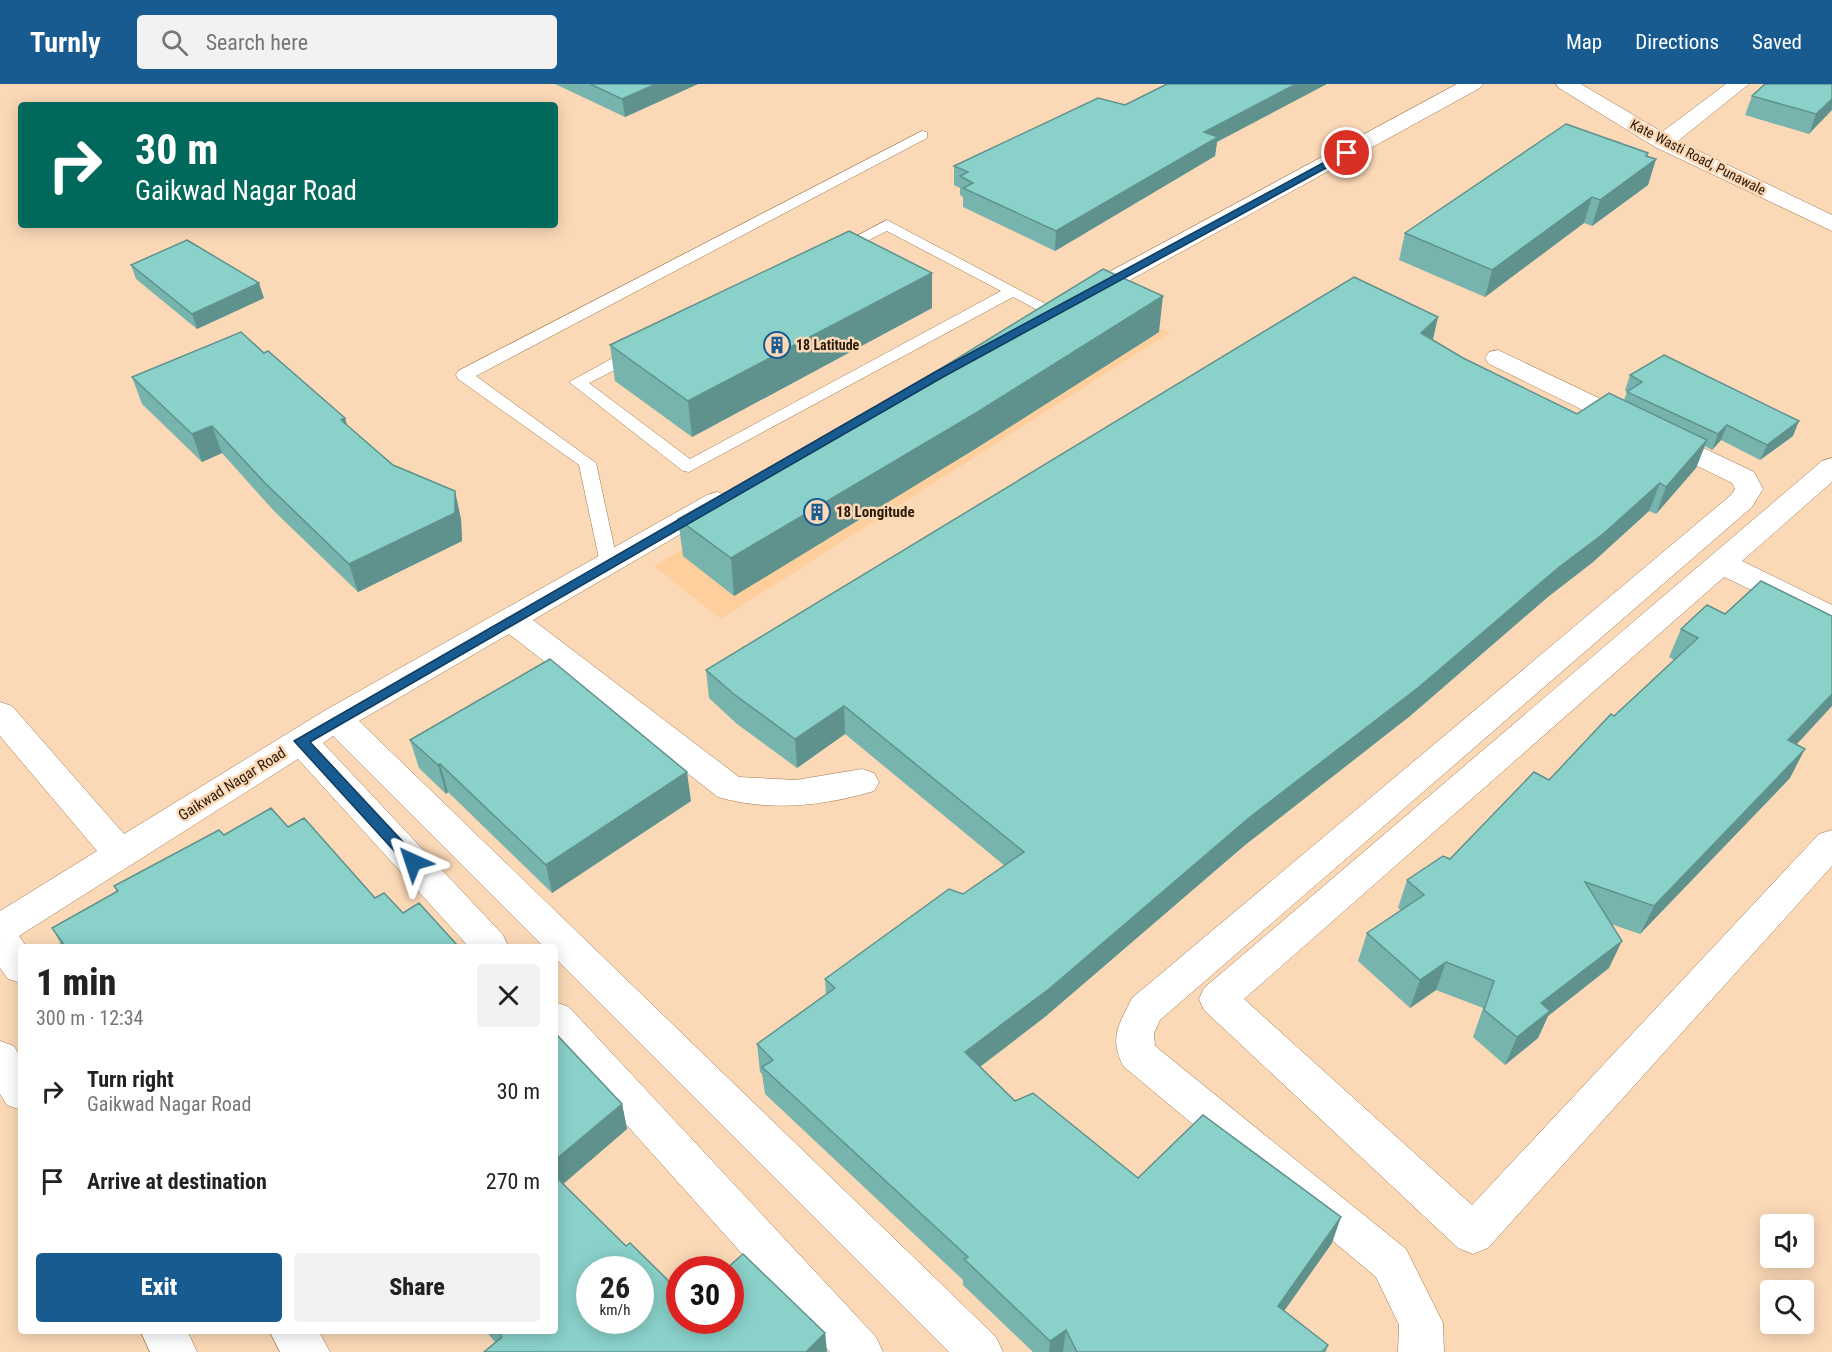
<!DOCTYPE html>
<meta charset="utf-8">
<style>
:root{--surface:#fff;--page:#f2f2f2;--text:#222;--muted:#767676;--accent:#175b90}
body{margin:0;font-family:"Roboto Condensed",sans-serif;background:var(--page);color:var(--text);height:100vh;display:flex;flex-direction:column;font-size:22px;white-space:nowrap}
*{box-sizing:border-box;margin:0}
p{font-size:20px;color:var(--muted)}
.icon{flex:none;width:33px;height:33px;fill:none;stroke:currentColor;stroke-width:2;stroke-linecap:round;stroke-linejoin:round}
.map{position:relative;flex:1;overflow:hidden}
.drawer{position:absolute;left:18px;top:860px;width:540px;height:390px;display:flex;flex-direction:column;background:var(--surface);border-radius:6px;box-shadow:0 3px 15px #0003}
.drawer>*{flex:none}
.top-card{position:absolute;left:18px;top:18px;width:540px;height:126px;border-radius:6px;box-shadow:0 3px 15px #0003;background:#00695c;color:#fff;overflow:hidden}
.buttons{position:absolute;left:1760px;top:1130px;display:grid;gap:12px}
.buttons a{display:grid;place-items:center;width:54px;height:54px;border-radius:6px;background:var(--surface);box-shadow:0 3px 15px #0003;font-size:30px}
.speed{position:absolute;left:576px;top:1172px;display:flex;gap:12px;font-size:30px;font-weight:700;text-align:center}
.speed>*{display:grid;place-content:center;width:78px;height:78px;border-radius:50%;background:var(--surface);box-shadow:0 3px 15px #0003;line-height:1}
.speed small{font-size:15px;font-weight:400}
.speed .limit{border:9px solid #d22;background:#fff;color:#111}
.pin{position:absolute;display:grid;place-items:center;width:51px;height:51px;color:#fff;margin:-26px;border:3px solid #fff;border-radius:50%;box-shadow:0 2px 6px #0007}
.me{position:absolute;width:66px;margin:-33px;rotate:318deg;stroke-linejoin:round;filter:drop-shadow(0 0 4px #0008)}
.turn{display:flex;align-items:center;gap:21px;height:126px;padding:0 18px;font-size:27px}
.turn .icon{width:78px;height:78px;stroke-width:2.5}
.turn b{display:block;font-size:42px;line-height:51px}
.round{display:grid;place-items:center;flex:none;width:63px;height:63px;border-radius:6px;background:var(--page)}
.overview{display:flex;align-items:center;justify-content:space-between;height:102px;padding:0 18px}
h1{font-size:36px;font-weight:800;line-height:45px}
.action{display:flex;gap:12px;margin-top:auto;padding:12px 18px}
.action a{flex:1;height:69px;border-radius:6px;background:var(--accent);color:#fff;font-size:24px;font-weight:800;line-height:69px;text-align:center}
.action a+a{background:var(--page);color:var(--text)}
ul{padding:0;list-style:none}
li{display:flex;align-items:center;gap:18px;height:90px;padding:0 18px}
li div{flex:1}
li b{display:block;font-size:22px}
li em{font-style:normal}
header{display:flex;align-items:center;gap:36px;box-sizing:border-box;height:84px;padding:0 30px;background:var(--accent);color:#fff}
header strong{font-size:28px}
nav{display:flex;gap:33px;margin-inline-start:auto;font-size:21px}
.search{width:420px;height:54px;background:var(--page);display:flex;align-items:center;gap:15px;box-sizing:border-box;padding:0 21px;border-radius:6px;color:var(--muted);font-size:22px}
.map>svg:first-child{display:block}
.built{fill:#fece9d}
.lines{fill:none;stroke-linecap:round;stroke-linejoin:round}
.service-casing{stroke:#9d774e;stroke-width:1}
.minor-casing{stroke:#9d774e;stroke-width:1}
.service{fill:#fff;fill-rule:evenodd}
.minor{fill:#fff;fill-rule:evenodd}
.wall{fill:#76b4ad}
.shaded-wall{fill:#60928d}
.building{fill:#89d1c9;stroke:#60928d;stroke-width:1.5;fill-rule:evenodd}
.route{fill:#175b90;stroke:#0f3b5e;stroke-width:1.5}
.labels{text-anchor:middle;stroke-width:5;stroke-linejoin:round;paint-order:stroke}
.far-street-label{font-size:14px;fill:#2b1b0b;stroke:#fbd9b7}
.far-poi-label{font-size:14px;font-weight:bold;fill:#2b1b0b;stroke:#fbd9b7;text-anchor:start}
.poi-label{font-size:15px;font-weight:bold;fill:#2b1b0b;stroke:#fbd9b7;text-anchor:start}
.street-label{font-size:15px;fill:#2b1b0b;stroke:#fbd9b7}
</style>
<header>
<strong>Turnly</strong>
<div class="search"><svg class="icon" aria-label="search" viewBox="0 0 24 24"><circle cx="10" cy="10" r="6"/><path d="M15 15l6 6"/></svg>Search here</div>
<nav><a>Map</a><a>Directions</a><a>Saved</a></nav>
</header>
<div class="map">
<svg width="1832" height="1268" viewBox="0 0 1832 1268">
<rect width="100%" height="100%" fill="#fbd9b7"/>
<!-- built -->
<path class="built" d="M1108,218l61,31 -448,286 -67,-53z"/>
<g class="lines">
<defs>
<path id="service" d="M922,47l5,1v6l-451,238 120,87 22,101 -3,4h-14l-22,-103 -121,-86 -2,-4 2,-4z
M887,136l174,92 -8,5 -6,-2 -34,-18 -324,175 -6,-1 -114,-89 64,-35h12l2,4 -2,4 -56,28 101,76 311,-168 -114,-60 -44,22h-10l-3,-3z"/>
<path id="minor" d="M1457,0h26l-3,4 -390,214 -9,2 -9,-2 -3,-5 3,-5z
M1556,0h25l81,48 64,-48h23l-71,57 154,74v16l-177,-84 -96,-59z
M1498,266l256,122 9,17 -11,18 -592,513 -6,13 1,13 251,203 37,74 1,29h-46l1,-27 -23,-48 -253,-211c-14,-30 -4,-41 9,-68l599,-503 4,-6 -3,-6 -243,-119 -4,-6 4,-6z
M1832,374v24l-90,79 90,44v23l-108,-51 -480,422 228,206 347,-371 13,-4v36l-344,382 -15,6 -15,-6 -254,-238 -5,-11 5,-11 618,-527z
M717,408l10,3 4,6 -4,6 -194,113 206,157 57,3 66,-11 12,4 5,9 -5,9c-50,15 -105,21 -156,6l-209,-163 -150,87 637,616 7,15h-54l-394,-394v-12h-12l-210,-210 -10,7 180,192 5,11h-40l-170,-187 -279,177 7,10h-5v37l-13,-4 -8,-11v-57l97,-60 -97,-115v-34l12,4 112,128 200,-123 383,-216z
M555,918l14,5 307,330 7,15h-53l-275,-307z
M0,957l14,5 7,12v52l-14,-5 -7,-11z
M140,1246h47l10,22h-47z
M269,1246h49l12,22h-50z"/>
</defs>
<!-- service casing -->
<use href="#service" class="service-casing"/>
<!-- minor casing -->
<use href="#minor" class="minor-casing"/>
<!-- service -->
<use href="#service" class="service"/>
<!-- minor -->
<use href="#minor" class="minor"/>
</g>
<!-- wall -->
<path class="wall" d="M555,0h143l-73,33z
M1832,0l-23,50 -64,-19 7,-19z
M1217,58l-2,14 -160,95 -92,-44v-10l-3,-2v-7l-6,-3v-19z
M1648,69l-1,3 9,3 -8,26 -56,41 -8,-3 -99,74 -86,-37 6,-27z
M131,181l133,33 -67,31 -61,-50z
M932,189v35l-240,129 -77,-56 -5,-36z
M1159,248l-184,117 -241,147 -51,-40 -5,-37 241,-134v-3z
M1433,256l30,18 114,56 47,-14 3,-8 -2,-2 5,-15 163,61 -33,24 -39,-20 -9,10 -7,-4 -9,22 -40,46 -7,-3 -56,51 -44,34 -139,120 -165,129 -199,171 -66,51 35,34 123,77 194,65 -48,68 44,34 -2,7h-293l-70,-67v-5l-198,-186 -3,-20 -2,-2 -3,-28 69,-49 -1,-16 138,-85 42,-28 -160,-132 -48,34 -60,-44 -28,-26 -3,-28z
M264,269l81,65 2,8 46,39 68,54 1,22 -104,51 -84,-81 -52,-58 -20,9 -60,-58 -10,-27z
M1707,521l89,140 -6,33 -150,156 -29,-10 -2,44 -61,48 -10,22 -33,27 -32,-28 10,-29 -47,-18 -26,18 -52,-47 9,-28 34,-23 -3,-2 9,-28 43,-21 99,-79 65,-64 60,-56 -5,-3 12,-28z
M410,656l281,61 -139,92 -104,-101 -2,2 -27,-26z
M288,743l87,71 28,15 55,33 -397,-2 -9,-16 65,-36 -3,-6 110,-51z
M555,955l67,65 5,25 -64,55 117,136 145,13 2,19h-343l11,-10 -10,-12h70z"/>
<!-- shaded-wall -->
<path class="shaded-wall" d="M656,0h42l-73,33 -3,-18z
M1296,0h31l-110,58 -2,14 -160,95 1,-20 148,-99z
M1832,15v11l-23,24 7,-20z
M1648,69l-4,15 12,-9 -8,26 -56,41 8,-26z
M1592,113l-8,26 -99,74 7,-27z
M932,189v35l-240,129 -4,-36z
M259,199l5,15 -67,31 -5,-15z
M1163,212l-4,36 -184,117 -241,147 -3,-38z
M1438,233l-6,27 -11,-11z
M345,334l8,28 -12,-26z
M1799,337l-6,15 -33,24 7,-15z
M1727,341l-6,15 -9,10 6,-16z
M212,342l10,27 -20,9 -10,-28z
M1707,356l-11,28 -40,46 10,-27z
M1660,399l-11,28 -56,51 -44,34 -139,120 -165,129 -199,171 -82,63 1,-27 285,-235 308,-249z
M455,407l6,28 1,22 -104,51 -9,-28z
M1832,610v12l-58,63 14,-29z
M844,622l1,28 -48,34 -2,-29z
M1805,665l-15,29 -150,156 14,-28z
M440,680l8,28 -2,2 -8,-29z
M687,688l4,29 -139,92 -6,-28z
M1622,857l-13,27 -61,48 -10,22 -33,27 12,-28 24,-34z
M1446,878l-10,28 -26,18 10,-28z
M622,1020l5,25 -72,62v-31z
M1341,1133l-9,26 -62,88 8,-25z
M1066,1246l-3,22h-14l1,-11z
M825,1249l2,19h-21z"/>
<!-- building -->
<path class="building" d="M590,0h66l-34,15z
M1167,0h129l-92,48 14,5 -162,94 -93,-43 10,-5 -13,-7 8,-4 -14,-6 144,-68 27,7z
M1765,0h67v15l-16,15 -64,-18z
M1566,40l82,29 -2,3 10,3 -56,41 -8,-3 -100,73 -87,-37z
M849,147l83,42 -244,128 -78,-56z
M187,156l72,43 -67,31 -61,-49z
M1103,185l60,27 -187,117 -245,145 -53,-39 244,-135 -3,-2z
M1354,193l84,40 -17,16 42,25 114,56 32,-21 98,47 -41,47 -6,-4 -57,51 -45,34 -139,119 -169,130 -201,172 -84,63 50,49 18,-8 105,85 65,-63 138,102 -63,89 50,39 -6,7h-245l-11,-22 -16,11 -86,-82 4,-2 -206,-190 11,-7 -16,-16 78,-56 -10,-9 124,-90 14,5 61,-42 -180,-146 -49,33 -60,-44 -29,-25z
M241,248l23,21 4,-2 77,67 -4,2 52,45 62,26v22l-106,51 -84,-81 -53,-57 -20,8 -60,-57z
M1664,271l135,66 -32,24 -40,-20 -9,9 -91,-42 15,-10 -12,-7z
M1761,497l71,35v78l-44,46 17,9 -151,157 -69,-24 37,59 -81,62 9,8 -33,26 -33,-27 10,-29 -48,-19 -26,18 -53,-47 57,-38 -17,-15 36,-24 7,3 84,-87 15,8 62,-66 3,2 84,-78 -17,-9 26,-24 18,9z
M550,575l137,113 -141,93 -106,-101 -2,1 -28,-25z
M271,724l17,19 16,-9 71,80 9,-5 19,20 16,-10 39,43h-401l6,-3 -11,-15 66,-37 -4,-5 105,-56 5,5z
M558,952l64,68 -67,56v-121z
M555,1092l71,70 4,-3 50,49v28h50v-51h-4l17,-15 82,79 -19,19h-322l18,-15 -5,-7h58zM590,1185h50v51h-50z"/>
<!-- route -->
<path class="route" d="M1347,66l4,3 -1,2 -407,222 -633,365 108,116 2,4 -2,4h-10l-114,-125 641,-369z"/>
<!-- icons -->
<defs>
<symbol id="building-ring" viewBox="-11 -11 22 22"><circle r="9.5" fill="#fbd9b7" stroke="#175b90" stroke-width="1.5"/><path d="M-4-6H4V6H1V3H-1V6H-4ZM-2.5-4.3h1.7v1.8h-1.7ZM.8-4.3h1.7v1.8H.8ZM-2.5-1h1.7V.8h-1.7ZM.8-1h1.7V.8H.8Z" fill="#175b90"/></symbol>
</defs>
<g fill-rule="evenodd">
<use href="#building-ring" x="762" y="246" width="30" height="30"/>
<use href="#building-ring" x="802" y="413" width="30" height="30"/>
</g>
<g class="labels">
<!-- far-street labels -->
<g class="far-street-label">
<text transform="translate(1698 73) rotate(27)" y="5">Kate Wasti Road, Punawale</text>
</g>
<!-- far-poi labels -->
<g class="far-poi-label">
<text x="796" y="266">18 Latitude</text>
</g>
<!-- poi labels -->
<g class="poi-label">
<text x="836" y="433">18 Longitude</text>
</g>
<!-- street labels -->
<g class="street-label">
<text transform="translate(232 700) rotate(-32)" y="5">Gaikwad Nagar Road</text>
</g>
</g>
</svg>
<div class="buttons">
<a><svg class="icon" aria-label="sound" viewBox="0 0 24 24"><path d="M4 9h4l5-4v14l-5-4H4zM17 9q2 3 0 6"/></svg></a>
<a><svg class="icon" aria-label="search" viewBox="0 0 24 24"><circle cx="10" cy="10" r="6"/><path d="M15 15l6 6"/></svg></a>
</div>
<div class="speed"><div>26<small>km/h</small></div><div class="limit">30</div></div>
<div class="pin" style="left:1347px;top:69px;background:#d93025"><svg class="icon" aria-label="arrive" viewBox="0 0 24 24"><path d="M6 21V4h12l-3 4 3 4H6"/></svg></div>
<svg class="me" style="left:413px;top:778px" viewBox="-20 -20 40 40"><path d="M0-17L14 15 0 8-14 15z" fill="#175b90" stroke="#fff" stroke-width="4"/></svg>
<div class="top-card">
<div class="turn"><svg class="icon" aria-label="right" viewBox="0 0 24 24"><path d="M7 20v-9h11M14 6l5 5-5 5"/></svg><div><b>30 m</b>Gaikwad Nagar Road</div></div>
</div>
<section class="drawer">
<div class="overview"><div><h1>1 min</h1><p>300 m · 12:34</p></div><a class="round"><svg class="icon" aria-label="close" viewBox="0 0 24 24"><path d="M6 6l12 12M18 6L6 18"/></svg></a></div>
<ul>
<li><svg class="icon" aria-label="right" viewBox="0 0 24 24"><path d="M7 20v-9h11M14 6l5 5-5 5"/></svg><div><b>Turn right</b><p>Gaikwad Nagar Road</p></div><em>30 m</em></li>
<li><svg class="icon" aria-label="arrive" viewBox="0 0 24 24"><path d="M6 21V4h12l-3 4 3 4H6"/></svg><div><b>Arrive at destination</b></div><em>270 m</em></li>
</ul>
<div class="action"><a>Exit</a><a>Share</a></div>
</section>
</div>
